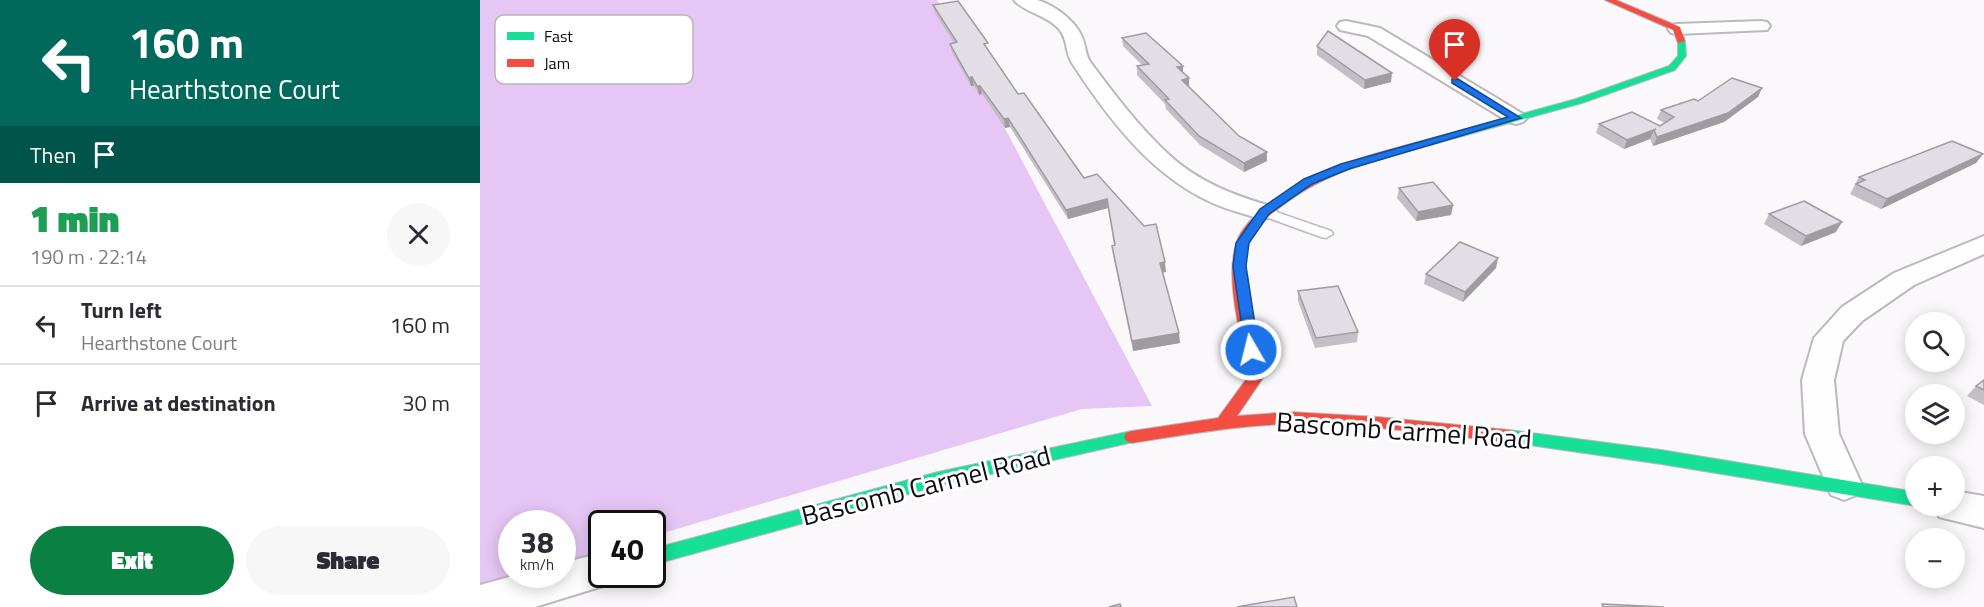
<!DOCTYPE html>
<meta charset="utf-8">
<style>
:root{--surface:#fff;--page:#f7f7f7;--text:#2b2b33;--muted:#7c7c81;--line:#e1e1e2;--accent:#0b8043}
body{margin:0;font-family:"Titillium Web",sans-serif;background:var(--page);color:var(--text);height:100vh;display:flex;flex-direction:column;font-size:22px;white-space:nowrap}
*{box-sizing:border-box;margin:0}
p{font-size:20px;color:var(--muted)}
.icon{flex:none;width:33px;height:33px;fill:none;stroke:currentColor;stroke-width:2;stroke-linecap:round;stroke-linejoin:round}
.map{position:relative;flex:1;overflow:hidden}
.details{display:flex;flex-direction:column;background:var(--surface);width:480px}
.details>*{flex:none}
.banner{background:#00695c;color:#fff;overflow:hidden}
.controls{position:absolute;left:1425px;top:312px;display:grid;gap:12px}
.controls a{display:grid;place-items:center;width:60px;height:60px;border-radius:50%;background:var(--surface);box-shadow:0 3px 15px #0003;font-size:30px}
.speed{position:absolute;left:18px;top:510px;display:flex;gap:12px;font-size:30px;font-weight:700;text-align:center}
.speed>*{display:grid;place-content:center;width:78px;height:78px;border-radius:50%;background:var(--surface);box-shadow:0 3px 15px #0003;line-height:1}
.speed small{font-size:15px;font-weight:400}
.speed .limit{border:3px solid #111;border-radius:9px;background:#fff;color:#111}
.pin{position:absolute;display:grid;place-items:center;width:51px;height:51px;color:#fff;margin:-62px -26px;border-radius:50% 50% 50% 0;rotate:-45deg;box-shadow:0 0 6px #0007}
.pin .icon{rotate:45deg}
.me{position:absolute;width:66px;margin:-33px;rotate:352deg;stroke-linejoin:round;filter:drop-shadow(0 0 4px #0008)}
.turn{display:flex;align-items:center;gap:21px;height:126px;padding:0 30px;font-size:27px}
.turn .icon{width:78px;height:78px;stroke-width:2.5}
.turn b{display:block;font-size:42px;line-height:51px}
.then{display:flex;align-items:center;height:57px;padding:0 30px;background:#0003;gap:12px;font-size:22px}
.round{display:grid;place-items:center;flex:none;width:63px;height:63px;border-radius:32px;background:var(--page)}
.head{display:flex;align-items:center;justify-content:space-between;height:102px;padding:0 30px}
h1{font-size:36px;font-weight:800;line-height:45px;color:#1e9e55}
.primary-button{display:flex;gap:12px;margin-top:auto;padding:12px 30px}
.primary-button a{flex:1;height:69px;border-radius:36px;background:var(--accent);color:#fff;font-size:24px;font-weight:800;line-height:69px;text-align:center}
.primary-button a+a{background:var(--page);color:var(--text)}
ul{padding:0;list-style:none}
li{display:flex;align-items:center;gap:18px;height:78px;padding:0 30px;border-top:2px solid var(--line)}
li div{flex:1}
li b{display:block;font-size:22px}
li em{font-style:normal}
main{display:flex;flex:1;min-height:0}
.map>svg:first-child{display:block}
.forest{fill:#e6c6f5}
.lines{fill:none;stroke-linecap:round;stroke-linejoin:round}
.lane-casing{stroke:#bcb9be;stroke-width:3}
.street-casing{stroke:#bcb9be;stroke-width:4}
.fast-casing{stroke:#bcb9be;stroke-width:2}
.jam-casing{stroke:#bcb9be;stroke-width:2}
.lane{fill:#fefefe;fill-rule:evenodd}
.street{fill:#fefefe;fill-rule:evenodd}
.fast{fill:#16e098;fill-rule:evenodd}
.jam{fill:#f24e42;fill-rule:evenodd}
.wall{fill:#c3bfc6}
.shaded-wall{fill:#9f9ba1}
.building{fill:#e3dee6;stroke:#9f9ba1;stroke-width:1.5}
.route{fill:#1a73e8;stroke:#114b97;stroke-width:1.5}
.labels{text-anchor:middle;stroke-width:6;stroke-linejoin:round;paint-order:stroke}
.near-street-label{font-size:27px;fill:#0f0b12;stroke:#fff}
.key{fill:#fff;stroke:#b7b6b8;stroke-width:1.5}
.key-label{font-size:16px;fill:#0f0b12}
</style>
<main>
<section class="details">
<div class="banner">
<div class="turn"><svg class="icon" aria-label="left" viewBox="0 0 24 24"><path d="M17 20v-9H6M10 6l-5 5 5 5"/></svg><div><b>160 m</b>Hearthstone Court</div></div>
<div class="then">Then<svg class="icon" aria-label="arrive" viewBox="0 0 24 24"><path d="M6 21V4h12l-3 4 3 4H6"/></svg></div>
</div>
<div class="head"><div><h1>1 min</h1><p>190 m · 22:14</p></div><a class="round"><svg class="icon" aria-label="close" viewBox="0 0 24 24"><path d="M6 6l12 12M18 6L6 18"/></svg></a></div>
<ul>
<li><svg class="icon" aria-label="left" viewBox="0 0 24 24"><path d="M17 20v-9H6M10 6l-5 5 5 5"/></svg><div><b>Turn left</b><p>Hearthstone Court</p></div><em>160 m</em></li>
<li><svg class="icon" aria-label="arrive" viewBox="0 0 24 24"><path d="M6 21V4h12l-3 4 3 4H6"/></svg><div><b>Arrive at destination</b></div><em>30 m</em></li>
</ul>
<div class="primary-button"><a>Exit</a><a>Share</a></div>
</section>
<div class="map">
<svg width="1504" height="607" viewBox="0 0 1504 607">
<rect width="100%" height="100%" fill="#faf8fb"/>
<!-- forest -->
<path class="forest" d="M0,0h457l215,406 -70,3 -429,127 -1,-12h-50l-1,27 -38,12 -1,-39h-50v50l11,1 -43,12z"/>
<g class="lines">
<defs>
<path id="lane" d="M785,208l66,23 2,3 -7,4 -5,-1 -61,-22 -2,-3z"/>
<path id="street" d="M534,0c7,0 16,0 23,0 17,5 38,20 45,37 4,9 3,18 9,26 23,31 48,64 77,91 30,28 67,42 106,53l3,5 -3,5c-13,3 -23,-1 -36,-5 -75,-21 -125,-86 -166,-149 -7,-11 -4,-24 -13,-34 -12,-14 -36,-17 -45,-29z
M866,21l34,7 143,86 4,4 -4,4 -7,2 -7,-2 -141,-86 -28,-6 -3,-4 3,-4z
M1281,21l6,1 3,4 -3,4 -90,4 -6,-1 -3,-4 3,-4 6,-1z
M1504,236v18l-70,31 -52,36 -19,20 -9,39 5,54 23,51 -5,10 -13,5 -13,-5 -26,-61 -3,-54 12,-42 28,-31 52,-34z
M1474,491l30,5v32l-45,-11 -5,-11h20z
M122,553v21h17l-3,8 -81,25h-55v-22l40,-11h42v-11z"/>
<path id="fast" d="M1198,39l7,2 1,15 -11,14 -93,33 -152,42 -5,-3 1,-2 150,-41 93,-33 9,-10z
M1029,430l152,20 255,42v14h2h-2l-255,-42 -152,-22 -6,-2 -2,-4 2,-4z
M652,431l6,2 2,4 -2,4 -200,45 -286,79v-16l286,-77z"/>
<path id="jam" d="M1125,0h11l64,27 5,14 -7,2 -5,-13z
M950,139l4,1v4c-57,15 -114,29 -160,68 -10,8 -22,18 -26,31 -10,38 8,95 17,132l-28,41 54,-4 87,5 131,13 6,2 2,4 -2,4 -6,2c-70,-7 -148,-19 -218,-18 -54,1 -107,11 -159,19l-6,-2 -2,-4 2,-4 6,-2 86,-13 32,-44c-9,-37 -25,-92 -14,-130 4,-14 17,-27 27,-35 49,-40 108,-55 167,-70z"/>
</defs>
<!-- lane casing -->
<use href="#lane" class="lane-casing"/>
<!-- street casing -->
<use href="#street" class="street-casing"/>
<!-- fast casing -->
<use href="#fast" class="fast-casing"/>
<!-- jam casing -->
<use href="#jam" class="jam-casing"/>
<!-- lane -->
<use href="#lane" class="lane"/>
<!-- street -->
<use href="#street" class="street"/>
<!-- fast -->
<use href="#fast" class="fast"/>
<!-- jam -->
<use href="#jam" class="jam"/>
</g>
<!-- wall -->
<path class="wall" d="M453,5l57,47 28,42 66,84 82,94h-3l17,71 -47,8 -20,-96 -1,-9 2,-1 -6,-37 -40,11 -58,-92 -5,1 -23,-34 -3,1 -5,-9h-3l-19,-34 -2,-8 4,-1 -19,-30z
M642,38l61,35 6,14 50,49 28,16v9l-23,11 -44,-27 -34,-36 -1,-5 -28,-29v-9l5,-1 -19,-19z
M837,46l74,36 -27,7 -47,-34z
M1278,97l-34,25 -71,24 -3,-7 -26,10 -28,-16 3,-9 61,2 5,-3 -8,-4 4,-9 37,-9z
M1503,154l-7,9 -95,46 -31,-15 9,-17z
M919,188l54,17 -2,10 -35,6 -19,-23z
M1289,214l67,18 -35,14 -37,-22z
M1016,268l-33,34 -39,-18 2,-10z
M818,291l60,41 -1,10 -42,6 -17,-47z
M1504,380v25l-17,-9 9,-10z"/>
<!-- shaded-wall -->
<path class="shaded-wall" d="M703,66v9l-6,-8z
M912,73l-1,9 -27,7 1,-9z
M492,77l2,9h-3l-2,-8z
M709,78v9l-7,-7z
M497,86h3l2,8 -3,1z
M1282,88l-4,9 -34,25 -71,24 4,-9z
M528,118l2,9 -5,1 -1,-9z
M1176,129l-2,1 -4,9 -26,10 3,-9z
M787,152v9l-23,11v-9z
M1503,154l-7,9 -95,46 6,-10z
M627,199l1,9 -40,11 -2,-9z
M973,205l-2,10 -35,6 2,-9z
M1362,222l-6,10 -35,14 5,-10z
M1018,258l-2,10 -33,34 2,-10z
M685,262l1,10 -5,1 -1,-10z
M699,333l1,10 -47,8 -1,-10z"/>
<!-- building -->
<path class="building" d="M478,1l30,42 -4,1 34,50 6,-1 60,85 13,-4 47,52 12,-2 9,38 -5,1 19,70 -47,8 -20,-95 3,-1 -8,-46 -41,11 -58,-92 -4,1 -24,-33h-3l-5,-9 -3,1 -19,-34 7,-2 -24,-37z
M848,31l64,42 -27,7 -48,-34z
M666,33l37,33 -6,1 12,11 -7,2 57,56 28,16 -23,11 -45,-27 -34,-36 4,-1 -32,-33 12,-2 -27,-26z
M1252,78l30,10 -34,25 -71,24 -3,-7 2,-1 -29,11 -28,-16 33,-12 28,14 14,-9 -13,-7 33,-11 4,2z
M1472,141l31,13 -96,45 -31,-15 9,-4 -6,-3z
M953,182l20,23 -35,7 -19,-24z
M1324,201l38,21 -36,14 -37,-22z
M980,242l38,16 -33,34 -39,-18z
M858,286l20,46 -42,6 -18,-47z
M1504,380v10l-8,-4z
M814,597l3,10h-60z
M640,604l1,3h-12z
M1122,604l62,3h-61z"/>
<!-- route -->
<path class="route" d="M972,79h6l63,39 -172,51 -37,15 -43,30 -20,29 -3,23 13,84 -3,4h-10l-13,-88 3,-23 24,-34 44,-30 37,-15 167,-47 -56,-34z"/>
<g class="labels">
<!-- near-street labels -->
<g class="near-street-label">
<text transform="translate(924 431) rotate(4)" y="9">Bascomb Carmel Road</text>
<text transform="translate(446 486) rotate(-14)" y="9">Bascomb Carmel Road</text>
</g>
</g>
<!-- legend -->
<rect x="15" y="15" width="198" height="69" rx="9" class="key"/>
<rect x="27" y="32" width="27" height="8" fill="#16e098"/>
<rect x="27" y="59" width="27" height="8" fill="#f24e42"/>
<g class="key-label">
<text x="64" y="42">Fast</text>
<text x="64" y="69">Jam</text>
</g>
</svg>
<div class="controls">
<a><svg class="icon" aria-label="search" viewBox="0 0 24 24"><circle cx="10" cy="10" r="6"/><path d="M15 15l6 6"/></svg></a>
<a><svg class="icon" aria-label="layers" viewBox="0 0 24 24"><path d="M12 4l9 5-9 5-9-5zM3 14l9 5 9-5"/></svg></a>
<a>+</a>
<a>−</a>
</div>
<div class="speed"><div>38<small>km/h</small></div><div class="limit">40</div></div>
<div class="pin" style="left:975px;top:81px;background:#d93025"><svg class="icon" aria-label="arrive" viewBox="0 0 24 24"><path d="M6 21V4h12l-3 4 3 4H6"/></svg></div>
<svg class="me" style="left:771px;top:350px" viewBox="-20 -20 40 40"><circle r="17" fill="#1a73e8" stroke="#fff" stroke-width="3"/><path d="M0-11L8 9 0 5-8 9z" fill="#fff"/></svg>
</div>
</main>
